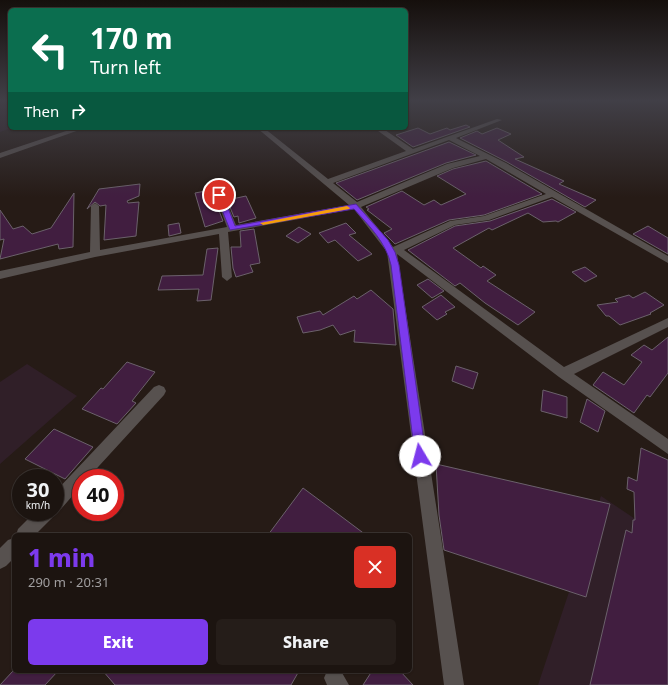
<!DOCTYPE html>
<meta charset="utf-8">
<style>
:root{--surface:#1c1410;--page:#251d19;--text:#f1f3f6;--muted:#a09e9f;--line:#3a3330;--accent:#7c3aed}
body{margin:0;font-family:"Noto Sans",sans-serif;background:var(--page);color:var(--text);height:100vh;display:flex;flex-direction:column;font-size:15px;white-space:nowrap}
*{box-sizing:border-box;margin:0}
p{font-size:13px;color:var(--muted)}
.icon{flex:none;width:22px;height:22px;fill:none;stroke:currentColor;stroke-width:2;stroke-linecap:round;stroke-linejoin:round}
.map{position:relative;flex:1;overflow:hidden}
.side{position:absolute;left:12px;top:533px;width:400px;height:140px;display:flex;flex-direction:column;background:var(--surface);border-radius:6px;box-shadow:0 1px 3px #0004,0 0 0 1px var(--line)}
.side>*{flex:none}
.hud{position:absolute;left:8px;top:8px;width:400px;height:122px;border-radius:6px;box-shadow:0 1px 3px #0004,0 0 0 1px var(--line);background:#0b6e4f;color:#fff;overflow:hidden}
.speed{position:absolute;left:12px;top:469px;display:flex;gap:8px;font-size:20px;font-weight:700;text-align:center}
.speed>*{display:grid;place-content:center;width:52px;height:52px;border-radius:50%;background:var(--surface);box-shadow:0 1px 3px #0004,0 0 0 1px var(--line);line-height:1}
.speed small{font-size:10px;font-weight:400}
.speed .limit{border:6px solid #d22;background:#fff;color:#111}
.pin{position:absolute;display:grid;place-items:center;width:34px;height:34px;color:#fff;margin:-17px;border:2px solid #fff;border-radius:50%;box-shadow:0 1px 4px #0007}
.me{position:absolute;width:44px;margin:-22px;rotate:352deg;stroke-linejoin:round;filter:drop-shadow(0 0 3px #0008)}
.turn{display:flex;align-items:center;gap:14px;height:84px;padding:0 16px;font-size:18px}
.turn .icon{width:52px;height:52px;stroke-width:2.5}
.turn b{display:block;font-size:28px;line-height:34px}
.then{display:flex;align-items:center;height:38px;padding:0 16px;background:#0003;gap:8px;font-size:15px}
.round{display:grid;place-items:center;flex:none;width:42px;height:42px;border-radius:6px;background:var(--page)}
.head{display:flex;align-items:center;justify-content:space-between;height:68px;padding:0 16px}
h1{font-size:24px;font-weight:800;line-height:30px;color:var(--accent)}
.button{display:flex;gap:8px;margin-top:auto;padding:8px 16px}
.button a{flex:1;height:46px;border-radius:6px;background:var(--accent);color:#fff;font-size:16px;font-weight:800;line-height:46px;text-align:center}
.button a+a{background:var(--page);color:var(--text)}
.map>svg:first-child{display:block}
.industrial{fill:#301f28}
.building{fill:#411e40;stroke:#6b616b}
.lines{fill:none;stroke-linecap:round;stroke-linejoin:round}
.minor{fill:#57514f;fill-rule:evenodd}
.route{fill:#7c3aed;stroke:#51269a}
.slow{fill:#f59e0b}
</style>
<div class="map">
<svg width="668" height="685" viewBox="0 0 668 685">
<rect width="100%" height="100%" fill="#261b16"/>
<!-- industrial -->
<path class="industrial" d="M0,101h10l1,27 -11,4z
M27,364l50,32 -77,68v-82z
M601,496l67,45v144h-130z"/>
<!-- building -->
<path class="building" d="M466,125l4,2 -57,20 -17,-12 22,-7 12,6 17,-6 3,2z
M497,128l14,6 -13,6 26,17 -9,2 49,22 -5,3 37,16 -11,7 -78,-45 -47,-24 17,-7 5,3z
M449,142l27,13 -30,8 -89,37 -21,-17z
M486,161l56,33 -58,21 -35,5 -54,24 -11,-11 8,-4 -25,-19 2,-1 -3,-2 36,-16 22,14 10,-5 7,5 25,-11 -29,-18 16,-7z
M140,184l-1,12 -12,5 1,2 11,-1 -3,34 -32,4 2,-35 -6,1 -5,-4 -8,7 12,-20z
M211,190l12,31 -18,6 -10,-34z
M74,193l-1,54 -14,2 -1,-5 -58,15 4,-20 -4,1v-30l13,19 10,-3 9,8 19,-6z
M246,196l10,22 -17,5 -1,-7 -4,1 -7,-17z
M552,199l24,13 -18,10 -2,-1 -13,1 -15,-9 -36,17 -3,-2 -36,20 28,20 2,-2 13,9 -9,6 48,31 -17,13 -33,-22 -25,-20 -5,3 -47,-36 47,-24 35,-5z
M179,223l2,10 -12,3 -1,-11z
M346,223l10,10 -7,2 23,19 -14,7 -23,-21 -7,3 -9,-10z
M648,226l20,12v16l-35,-20z
M299,227l12,7 -13,9 -12,-7z
M254,229l6,34 -10,2 3,7 -17,5 -3,-9 -2,-21h10l-1,-16z
M218,248l-7,52 -14,1 2,-12 -41,1 4,-14 41,-1 4,-26z
M585,267l12,9 -12,6 -13,-10z
M428,279l16,12 -12,7 -15,-13z
M371,290l22,19 3,36 -42,-3 1,-12 -15,5 -7,-10 -13,5 -17,3 -6,-16 23,-6 3,4 31,-19 3,3z
M645,292l19,13 -14,8 1,1 -31,11 -11,-9h-3l-9,-11 21,-3 -3,-3 14,-4 4,3z
M441,295l14,12 -10,5 2,2 -10,6 -15,-13z
M668,337v36l-18,24 -3,-2 -13,18 -41,-28 10,-13 21,13 18,-23 -11,-7 13,-10 8,5z
M127,362l28,10 -23,29 4,2 -19,21 -35,-15 19,-21 2,1z
M456,366l22,7 -5,16 -21,-8z
M543,390l24,7v21l-26,-7z
M587,399l18,12 -7,21 -18,-10z
M54,429l39,18 -28,32 -40,-20z
M641,448l27,12v225h-78l36,-155 6,3 1,-13h2l-1,-28 -7,-3 1,-12 9,4z
M436,464l174,40 -24,93 -142,-47 -5,-35z
M303,488l31,23 32,24h-98z
M13,671h45l-13,14h-45z
M103,671h196l-8,14h-176z
M372,671h28l13,14h-50z"/>
<g class="lines">
<!-- minor -->
<path class="minor" d="M497,119l5,1 -46,18 50,25 162,93v7l-116,-66 -63,23 -34,5 -51,25 160,117 104,-49v9l-94,47 94,65v15l-109,-77 -162,-123 67,431h-20l-57,-433 -33,-43 -126,23 4,45 -5,4 -5,-4 -3,-43 -124,23 -95,22v-8l90,-19 1,-46 4,-3 4,3 1,44 127,-23 -16,-43 4,-2 4,2 17,41 113,-20 -92,-77h7l64,51 78,-28 -32,-23h8l31,21zM449,140l31,16 -33,8 -90,38 -24,-19zM486,159l60,35 -62,22 -34,5 -57,26 -32,-40 92,-39z
M75,128h10l-85,30v-5z
M159,385l5,2 2,4 -2,4 -76,83h-7v8l-20,23 -6,2v-19l99,-105z
M35,512h19l-2,6 -17,17h-19l2,-6z
M14,538v20l-8,8 -6,3v-21l8,-8z
M327,671h14l8,14h-22l-3,-7z"/>
</g>
<!-- sky -->
<linearGradient id="sky" x2="0" y2="1"><stop stop-color="#150f0c"/><stop offset="0.51" stop-color="#413f47"/><stop offset="1" stop-color="#413f47" stop-opacity="0"/></linearGradient>
<rect width="668" height="197" fill="url(#sky)"/>
<!-- route -->
<path class="route" d="M219,193l4,2 12,31 121,-22 32,36 7,12 4,13 27,191 -2,4 -4,2 -4,-2 -1,-4 -24,-191c-5,-23 -22,-39 -37,-56l-124,21 -14,-35z"/>
<!-- slow -->
<path class="slow" d="M347,206l3,2 -1,1 -86,16 -3,-2z"/>
</svg>
<div class="speed"><div>30<small>km/h</small></div><div class="limit">40</div></div>
<div class="pin" style="left:219px;top:195px;background:#d93025"><svg class="icon" aria-label="arrive" viewBox="0 0 24 24"><path d="M6 21V4h12l-3 4 3 4H6"/></svg></div>
<svg class="me" style="left:420px;top:456px" viewBox="-20 -20 40 40"><circle r="19" fill="#fff"/><path d="M0-13L10 11 0 6-10 11z" fill="#7c3aed"/></svg>
<div class="hud">
<div class="turn"><svg class="icon" aria-label="left" viewBox="0 0 24 24"><path d="M17 20v-9H6M10 6l-5 5 5 5"/></svg><div><b>170 m</b>Turn left</div></div>
<div class="then">Then<svg class="icon" aria-label="right" viewBox="0 0 24 24"><path d="M7 20v-9h11M14 6l5 5-5 5"/></svg></div>
</div>
<section class="side">
<div class="head"><div><h1>1 min</h1><p>290 m · 20:31</p></div><a class="round" style="background:#d93025;color:#fff"><svg class="icon" aria-label="close" viewBox="0 0 24 24"><path d="M6 6l12 12M18 6L6 18"/></svg></a></div>
<div class="button"><a>Exit</a><a>Share</a></div>
</section>
</div>
